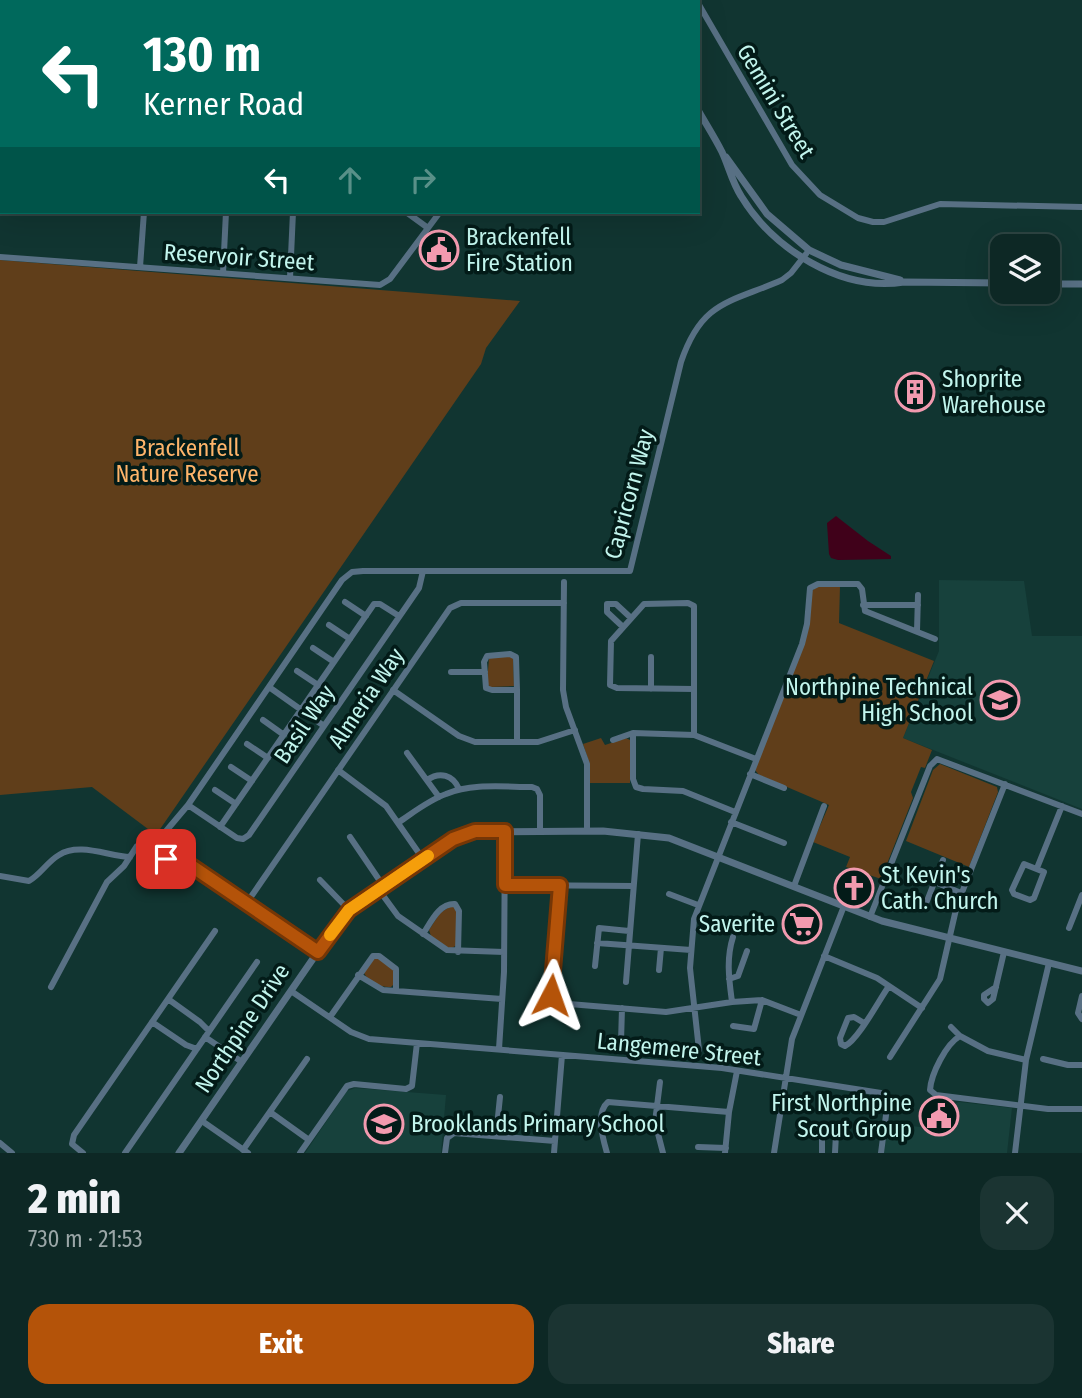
<!DOCTYPE html>
<meta charset="utf-8">
<style>
:root{--surface:#0d2825;--page:#1b3432;--text:#f1f3f6;--muted:#9aa6a7;--line:#2d4442;--accent:#b45309}
body{margin:0;font-family:"Fira Sans Condensed",sans-serif;background:var(--page);color:var(--text);height:100vh;display:flex;flex-direction:column;font-size:26px;white-space:nowrap}
*{box-sizing:border-box;margin:0}
p{font-size:23px;color:var(--muted)}
.icon{flex:none;width:38px;height:38px;fill:none;stroke:currentColor;stroke-width:2;stroke-linecap:round;stroke-linejoin:round}
.map{position:relative;height:1153px;overflow:hidden}
.sheet{display:flex;flex-direction:column;background:var(--surface);flex:1}
.sheet>*{flex:none}
.banner{position:absolute;left:0px;top:0px;width:700px;height:214px;box-shadow:0 7px 28px #0002,0 0 0 2px var(--line);background:#00695c;color:#fff;overflow:hidden}
.controls{position:absolute;left:990px;top:234px;display:grid;gap:14px}
.controls a{display:grid;place-items:center;width:70px;height:70px;border-radius:14px;background:var(--surface);box-shadow:0 7px 28px #0002,0 0 0 2px var(--line);font-size:35px}
.pin{position:absolute;display:grid;place-items:center;width:60px;height:60px;color:#fff;margin:-30px;border-radius:14px;box-shadow:0 4px 10px #0006}
.me{position:absolute;width:77px;margin:-38px;rotate:4deg;stroke-linejoin:round;filter:drop-shadow(0 0 5px #0008)}
.turn{display:flex;align-items:center;gap:24px;height:147px;padding:0 28px;font-size:32px}
.turn .icon{width:91px;height:91px;stroke-width:2.5}
.turn b{display:block;font-size:49px;line-height:60px}
.lanes{display:flex;align-items:center;height:66px;padding:0 28px;background:#0003;justify-content:center;gap:35px;direction:ltr}
.lanes .off{opacity:.35}
.round{display:grid;place-items:center;flex:none;width:74px;height:74px;border-radius:21px;background:var(--page)}
.summary{display:flex;align-items:center;justify-content:space-between;height:119px;padding:0 28px}
h1{font-size:42px;font-weight:800;line-height:52px}
.button{display:flex;gap:14px;margin-top:auto;padding:14px 28px}
.button a{flex:1;height:80px;border-radius:21px;background:var(--accent);color:#fff;font-size:28px;font-weight:800;line-height:80px;text-align:center}
.button a+a{background:var(--page);color:var(--text)}
.map>svg:first-child{display:block}
.built{fill:#17413c}
.green{fill:#603e1a}
.water{fill:#40011a}
.lines{fill:none;stroke-linecap:round;stroke-linejoin:round}
.minor{stroke:#587084;stroke-width:6}
.tertiary{stroke:#587084;stroke-width:7}
.route-casing{stroke:#753606;stroke-width:18}
.route{stroke:#b45309;stroke-width:12}
.slow{stroke:#f59e0b;stroke-width:12}
.labels{text-anchor:middle;stroke-width:7;stroke-linejoin:round;paint-order:stroke}
.street-label{font-size:23px;fill:#c2f5ed;stroke:#031b18}
.poi-label{font-size:23px;fill:#c2f5ed;stroke:#031b18;text-anchor:start}
.park-label{font-size:23px;fill:#feb46a;stroke:#031b18}
</style>
<div class="map">
<svg width="1082" height="1153" viewBox="0 0 1082 1153">
<rect width="100%" height="100%" fill="#113531"/>
<!-- built -->
<path class="built" d="M939,580l85,1 8,55h50v173l-179,-71 36,-87z
M355,1088l91,7 -5,58h-136l42,-62z
M959,1102l53,6 -5,45h-123l4,-30 64,8 4,-28z"/>
<!-- green -->
<path class="green" d="M0,260l520,41 -34,47 -5,16 -325,471 -64,-48 -92,8z
M817,586h23l-1,37 95,38 -31,77 29,12 -7,18 -4,-1 -10,25 2,6 -32,81 -35,-12 4,-10 -37,-15 16,-37 -70,-30 -4,-5 54,-143 3,-36z
M510,656l3,2 1,28 -24,1 -3,-4 2,-25z
M601,738l4,7 21,-7 4,2v43h-40l-1,-21 -6,-18z
M940,764l57,23 1,5 -29,75 -63,-26 27,-71z
M451,906l5,2 1,37 -7,4 -19,-13 -2,-6 11,-17z
M373,958h5l16,12v14l-3,3c-9,1 -23,-5 -27,-14z"/>
<!-- water -->
<path class="water" d="M836,516l32,25 23,15v3l-53,1 -7,-2 -2,-4 -2,-31z"/>
<g class="lines">
<!-- minor -->
<path class="minor" d="M0,1l3,1
M14,2v-2
M80,2v-2
M141,2l1,-2
M237,2v-2
M698,3l94,162 28,30 38,23 15,4h11l56,-18 142,3
M0,80h2
M0,155h2
M406,212l22,16
M0,257l380,28 10,-6 50,-67
M140,267l4,-55
M223,273l3,-61
M290,278l3,-66
M564,582l-1,108 3,17 21,57v67
M345,602l21,14
M863,605h55
M329,625l21,14
M623,627l-16,-15v-8h9l15,14
M917,631l1,-36
M313,648l21,14
M297,671l21,14
M451,672h34
M269,687l55,39
M651,689v-32
M393,690l66,46 16,6h63l37,-12
M263,720l21,15
M633,733v46l3,8 7,2 40,2 52,21
M694,735v-129l-6,-3 -44,1 -33,37 -1,44 7,3 77,1
M613,740l20,-7 61,2 62,24
M517,742v-52h-25l-6,-2 -2,-26 3,-6 23,-2 6,3 1,33
M247,744l21,14
M407,753l32,44
M231,767l21,14
M338,770l48,36 37,53
M750,774l34,14
M427,780c13,-9 26,-5 32,9
M215,790l21,14
M188,805l49,33 6,1 6,-4 170,-247 4,-17
M399,822c15,-10 30,-22 47,-28 26,-11 58,-7 86,-7l5,2 3,6v36
M731,822l53,21
M220,827l154,-223h6l19,12
M152 848a12 12 0 1 1 24 0a12 12 0 1 1-24 0Z
M161,837l27,-32 154,-225 10,-8 11,-1h267l51,-209c21,-62 49,-59 101,-82l9,-7 15,-19
M350,837l34,50
M176,847l14,18 128,87
M1024,864l20,8 -10,26 -4,2 -16,-6 -2,-4z
M1037,868l25,-62
M0,876l29,5c12,-7 18,-19 30,-26 20,-13 49,1 71,2
M320,880l29,30
M935,882l26,11
M505,885l128,1
M560,885l-9,110 6,8 109,9 66,-10 30,-2 39,15
M794,886l30,-80
M379,890l19,26 49,34 57,2
M669,894l29,11
M927,901l16,-41
M246,904l204,-296 11,-5h103
M870,917l60,-151 7,-7 145,55
M1069,928l13,-33
M423,934c8,-12 16,-31 32,-30l4,7 -1,41
M597,943l94,7
M824,956l53,22 45,30
M595,966l4,-38 30,3
M659,970l2,-22
M358,975l25,15 119,9
M729,979l9,-3 9,-25
M626,982l12,-148
M51,987l56,-105 17,-16 13,-20 9,-3 6,2
M996,987l-12,8v4l4,4 5,-4 11,-47
M291,991l60,41 18,7 353,29 159,25 7,7 -7,53
M1082,996l-4,17 4,6
M168,999l32,23 9,9
M732,1002c-3,-23 -6,-43 1,-65
M330,1017l43,-61h6l17,13v22
M152,1022l34,23 11,4
M864,1023l-10,-6 -6,1 -8,20 1,6 4,2c13,-6 34,-46 44,-60
M733,1026l21,3 8,-29
M951,1027l9,9
M205,1037l37,25
M621,1042l1,-34
M499,1049l5,-77 1,-141
M699,1050l-9,-82 4,-49 108,-275 5,-20 3,-36 8,-4h40l4,5 3,22 70,28
M890,1057l50,-78 17,-74 48,-121
M1043,1059l25,6h14
M1026,1060l-38,-9 -28,-15c-14,8 -29,38 -30,54l6,5 112,14h34
M660,1082l-5,40 8,31
M270,1112l39,28
M202,1121l46,32
M496,1136l4,-39
M0,1143l12,10
M698,1147l28,1
M243,1150l64,-91
M83,1153l-11,-9 2,-9 141,-204
M125,1153l132,-191
M300,1153l47,-67 7,-2 52,5 6,-3 5,-43
M445,1153l2,-15 7,-5 101,8
M554,1153l8,-98
M607,1153c-4,-14 -12,-40 1,-51l121,10
M725,1153l4,-41 8,-41
M774,1153l18,-114 52,-133
M822,1153v-18l7,-5 7,4 -1,19
M1015,1153l11,-93 23,-97"/>
<!-- tertiary -->
<path class="tertiary" d="M593,0l2,2
M698,110c8,14 17,28 24,42 7,15 10,30 19,44 32,53 100,96 163,86l99,1
M726,157l41,57 42,36 32,15 59,15
M1048,284h34
M179,1153l158,-229 12,-14 104,-71 16,-7 134,-1 66,7 213,83 200,50"/>
</g>
<g class="lines">
<defs>
<path id="route" d="M166,859l4,-1 20,7 128,87 31,-42 104,-71 22,-8h30v54h55l-9,110"/>
</defs>
<!-- route casing -->
<use href="#route" class="route-casing"/>
<!-- route -->
<use href="#route" class="route"/>
<!-- slow -->
<path class="slow" d="M330,935l19,-25 79,-54"/>
</g>
<!-- icons -->
<defs>
<symbol id="civic-ring" viewBox="-11 -11 22 22"><circle r="9.5" fill="#031b18" stroke="#f29aaf" stroke-width="1.5"/><path d="M-.6-6.5H3V-4.5H.6V-3L4-1V1h2V6H-6V1h2V-1L-.6-3ZM-1.2 2.5V6h2.4V2.5Z" fill="#f29aaf"/></symbol>
<symbol id="building-ring" viewBox="-11 -11 22 22"><circle r="9.5" fill="#031b18" stroke="#f29aaf" stroke-width="1.5"/><path d="M-4-6H4V6H1V3H-1V6H-4ZM-2.5-4.3h1.7v1.8h-1.7ZM.8-4.3h1.7v1.8H.8ZM-2.5-1h1.7V.8h-1.7ZM.8-1h1.7V.8H.8Z" fill="#f29aaf"/></symbol>
<symbol id="school-ring" viewBox="-11 -11 22 22"><circle r="9.5" fill="#031b18" stroke="#f29aaf" stroke-width="1.5"/><path d="M0-5L7-2L0 1L-7-2ZM-4 1L0 2.5L4 1V4Q0 6-4 4Z" fill="#f29aaf"/></symbol>
<symbol id="church-ring" viewBox="-11 -11 22 22"><circle r="9.5" fill="#031b18" stroke="#f29aaf" stroke-width="1.5"/><path d="M-1.2-6h2.4v3.5h3.3v2.4h-3.3V6h-2.4V-.1h-3.3v-2.4h3.3Z" fill="#f29aaf"/></symbol>
<symbol id="supermarket-ring" viewBox="-11 -11 22 22"><circle r="9.5" fill="#031b18" stroke="#f29aaf" stroke-width="1.5"/><path d="M-6-5.5h2.5l.6 2H6L4.5 2H-2.5L-4.4-4H-6ZM-1.5 3.2a1.3 1.3 0 1 0 .1 0ZM3 3.2a1.3 1.3 0 1 0 .1 0Z" fill="#f29aaf"/></symbol>
</defs>
<g fill-rule="evenodd">
<use href="#civic-ring" x="417" y="228" width="44" height="44"/>
<use href="#building-ring" x="893" y="370" width="44" height="44"/>
<use href="#school-ring" x="978" y="678" width="44" height="44"/>
<use href="#church-ring" x="832" y="866" width="44" height="44"/>
<use href="#supermarket-ring" x="780" y="902" width="44" height="44"/>
<use href="#civic-ring" x="917" y="1094" width="44" height="44"/>
<use href="#school-ring" x="362" y="1102" width="44" height="44"/>
</g>
<g class="labels">
<!-- street labels -->
<g class="street-label">
<text transform="translate(776 101) rotate(59)" y="8">Gemini Street</text>
<text transform="translate(239 257) rotate(4)" y="8">Reservoir Street</text>
<text transform="translate(629 494) rotate(-75)" y="8">Capricorn Way</text>
<text transform="translate(366 698) rotate(-56)" y="8">Almeria Way</text>
<text transform="translate(304 724) rotate(-56)" y="8">Basil Way</text>
<text transform="translate(242 1028) rotate(-56)" y="8">Northpine Drive</text>
<text transform="translate(679 1049) rotate(6)" y="8">Langemere Street</text>
</g>
<!-- poi labels -->
<g class="poi-label">
<text x="466" y="245">Brackenfell<tspan x="466" dy="26">Fire Station</tspan></text>
<text x="942" y="387">Shoprite<tspan x="942" dy="26">Warehouse</tspan></text>
<text x="973" y="695" text-anchor="end">Northpine Technical<tspan x="973" dy="26">High School</tspan></text>
<text x="881" y="883">St Kevin's<tspan x="881" dy="26">Cath. Church</tspan></text>
<text x="775" y="932" text-anchor="end">Saverite</text>
<text x="912" y="1111" text-anchor="end">First Northpine<tspan x="912" dy="26">Scout Group</tspan></text>
<text x="411" y="1132">Brooklands Primary School</text>
</g>
<!-- park labels -->
<g class="park-label">
<text x="187" y="456">Brackenfell<tspan x="187" dy="26">Nature Reserve</tspan></text>
</g>
</g>
</svg>
<div class="controls">
<a><svg class="icon" aria-label="layers" viewBox="0 0 24 24"><path d="M12 4l9 5-9 5-9-5zM3 14l9 5 9-5"/></svg></a>
</div>
<div class="pin" style="left:166px;top:859px;background:#d93025"><svg class="icon" aria-label="arrive" viewBox="0 0 24 24"><path d="M6 21V4h12l-3 4 3 4H6"/></svg></div>
<svg class="me" style="left:551px;top:995px" viewBox="-20 -20 40 40"><path d="M0-17L14 15 0 8-14 15z" fill="#b45309" stroke="#fff" stroke-width="4"/></svg>
<div class="banner">
<div class="turn"><svg class="icon" aria-label="left" viewBox="0 0 24 24"><path d="M17 20v-9H6M10 6l-5 5 5 5"/></svg><div><b>130 m</b>Kerner Road</div></div>
<div class="lanes"><svg class="icon" aria-label="left" viewBox="0 0 24 24"><path d="M17 20v-9H6M10 6l-5 5 5 5"/></svg><svg class="icon off" aria-label="ahead" viewBox="0 0 24 24"><path d="M12 20V5M6 11l6-6 6 6"/></svg><svg class="icon off" aria-label="right" viewBox="0 0 24 24"><path d="M7 20v-9h11M14 6l5 5-5 5"/></svg></div>
</div>
</div>
<section class="sheet">
<div class="summary"><div><h1>2 min</h1><p>730 m · 21:53</p></div><a class="round"><svg class="icon" aria-label="close" viewBox="0 0 24 24"><path d="M6 6l12 12M18 6L6 18"/></svg></a></div>
<div class="button"><a>Exit</a><a>Share</a></div>
</section>
